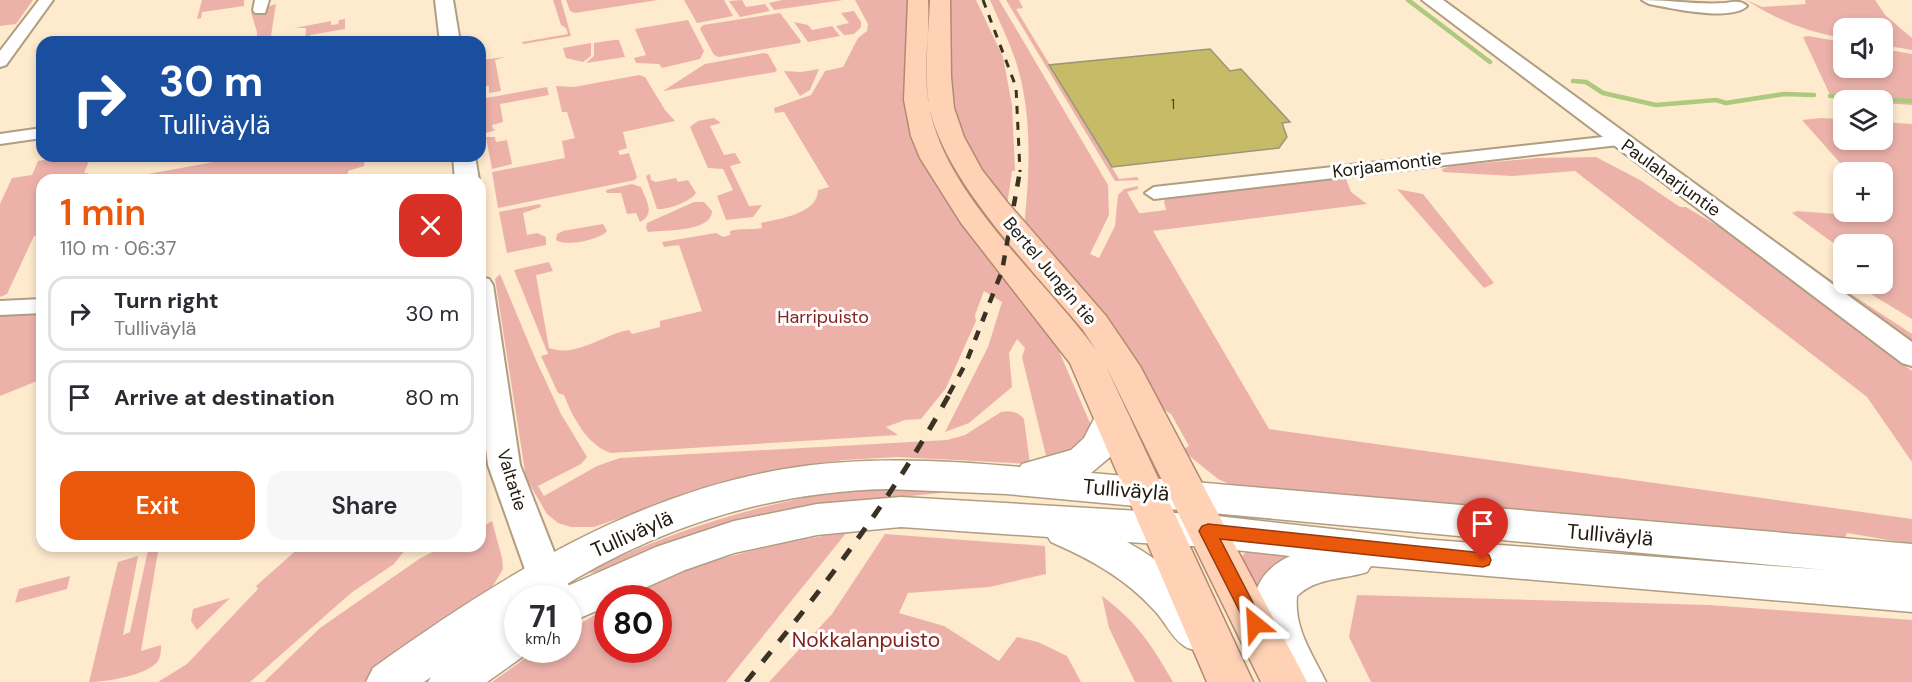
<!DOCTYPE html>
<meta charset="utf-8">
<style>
:root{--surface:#fff;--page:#f7f7f7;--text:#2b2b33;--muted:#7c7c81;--line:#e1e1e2;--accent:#ea580c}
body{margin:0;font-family:"DM Sans",sans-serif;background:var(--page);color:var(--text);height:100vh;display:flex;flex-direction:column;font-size:22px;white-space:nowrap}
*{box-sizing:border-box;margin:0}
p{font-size:20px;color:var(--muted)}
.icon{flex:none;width:33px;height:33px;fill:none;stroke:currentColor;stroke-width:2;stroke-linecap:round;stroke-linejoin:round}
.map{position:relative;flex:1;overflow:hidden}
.drawer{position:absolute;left:36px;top:174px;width:450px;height:378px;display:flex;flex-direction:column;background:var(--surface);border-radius:18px;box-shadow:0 3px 9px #0003}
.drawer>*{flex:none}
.top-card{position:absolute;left:36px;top:36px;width:450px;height:126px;border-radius:18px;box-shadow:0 3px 9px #0003;background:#1a4fa0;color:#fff;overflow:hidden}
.buttons{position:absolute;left:1833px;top:18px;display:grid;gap:12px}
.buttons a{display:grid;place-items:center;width:60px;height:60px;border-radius:12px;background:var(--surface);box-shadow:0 3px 9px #0003;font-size:30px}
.speed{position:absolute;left:504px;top:585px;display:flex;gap:12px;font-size:30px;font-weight:700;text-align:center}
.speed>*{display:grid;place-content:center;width:78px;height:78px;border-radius:50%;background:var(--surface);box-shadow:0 3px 9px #0003;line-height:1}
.speed small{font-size:15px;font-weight:400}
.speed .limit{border:9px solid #d22;background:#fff;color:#111}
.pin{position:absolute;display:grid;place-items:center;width:51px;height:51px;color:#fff;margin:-62px -26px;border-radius:50% 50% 50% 0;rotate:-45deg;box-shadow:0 0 6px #0007}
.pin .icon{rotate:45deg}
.me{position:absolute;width:66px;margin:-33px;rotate:333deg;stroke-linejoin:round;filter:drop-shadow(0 0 4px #0008)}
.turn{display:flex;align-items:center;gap:21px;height:126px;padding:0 24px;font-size:27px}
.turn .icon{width:78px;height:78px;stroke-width:2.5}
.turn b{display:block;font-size:42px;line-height:51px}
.round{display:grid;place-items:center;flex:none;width:63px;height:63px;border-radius:18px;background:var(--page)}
.summary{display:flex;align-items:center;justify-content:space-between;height:102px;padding:0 24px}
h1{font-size:36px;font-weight:600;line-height:45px;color:var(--accent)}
.primary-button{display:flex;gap:12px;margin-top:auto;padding:12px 24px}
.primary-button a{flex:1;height:69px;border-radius:18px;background:var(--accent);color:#fff;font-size:24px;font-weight:600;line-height:69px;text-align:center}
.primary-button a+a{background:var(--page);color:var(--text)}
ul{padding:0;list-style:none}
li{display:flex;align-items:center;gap:18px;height:75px;margin:0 12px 9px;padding:0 12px;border:3px solid var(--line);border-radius:18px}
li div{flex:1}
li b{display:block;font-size:22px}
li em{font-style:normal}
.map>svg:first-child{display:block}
.green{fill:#ecb2aa}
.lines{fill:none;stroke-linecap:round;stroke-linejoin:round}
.stream{stroke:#acc97d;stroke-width:4.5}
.building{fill:#c7bb68;stroke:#9a9677;stroke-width:1.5}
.minor-casing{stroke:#b09d82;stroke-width:4}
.tertiary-casing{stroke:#b09d82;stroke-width:4}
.secondary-casing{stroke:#b09d82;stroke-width:3}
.trunk-casing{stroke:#b18a70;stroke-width:3}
.minor{fill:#fff;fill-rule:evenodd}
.tertiary{fill:#fff;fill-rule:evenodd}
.secondary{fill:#fff;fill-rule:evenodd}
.trunk{fill:#ffd2b6;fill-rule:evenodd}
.rail-far2{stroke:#3a3225;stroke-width:3;stroke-dasharray:8 8;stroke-linecap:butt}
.rail-far1{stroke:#3a3225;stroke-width:4.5;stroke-dasharray:10 10;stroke-linecap:butt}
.rail{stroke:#3a3225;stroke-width:5;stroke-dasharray:13 13;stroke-linecap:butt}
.route{fill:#ea580c;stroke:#983908;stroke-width:1.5}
.labels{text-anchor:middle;stroke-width:6;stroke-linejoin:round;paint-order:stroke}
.far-number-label{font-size:14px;fill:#4a4225}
.street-label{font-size:18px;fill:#211a0f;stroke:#fff}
.park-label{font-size:18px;fill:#85221d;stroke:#fff}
.near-street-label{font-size:21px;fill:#211a0f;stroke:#fff}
.near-park-label{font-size:21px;fill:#85221d;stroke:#fff}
</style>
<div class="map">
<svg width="1912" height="682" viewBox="0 0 1912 682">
<rect width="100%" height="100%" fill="#feeacd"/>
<!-- green -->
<path class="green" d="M0,0h33l-17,24 -16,2z
M202,0h42v6l-42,6 -1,6 -4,1z
M553,0h8l10,36 -48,8 -1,-2 46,-8 -2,-6 -5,-3z
M566,0h92l-83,13 -5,-2z
M684,0h40l9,16 -36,7z
M742,0l4,7 19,-3 5,7 -30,6 -11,-16z
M782,0h61l-69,10 -5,-7z
M855,0h56l-3,108 148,236 34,79 -2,21 -40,20 -26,-107 3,-9 -8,-9 -8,14 3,34 -43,36 -24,9 43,-85 14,-45 -18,-11 -9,24 1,6 -30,67 -25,31 -16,1 -19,7 12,8 -287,18c-24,-8 -38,-35 -47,-58l-6,-2 -17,-37 7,-2 -34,-84 35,-8 4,9 -17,4 13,73c27,10 55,-14 80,-18l3,4 28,-7v-6l42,-10 -23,-66 -15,2 -2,-5 54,-9 7,4 7,-2v-4c11,-3 21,-1 32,-3l-1,-5c17,-4 57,-9 57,-33l11,-3 -45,-75 -9,1 -1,-5 37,-13 14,-24 18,-4 15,-29 9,-7 1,-7z
M947,0h29l27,57 9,48 3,66h-3l-5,35 -38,-55 -17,-45z
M990,0h9l109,185 1,30 -19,39 9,4 16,-32 3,-31 6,-6 14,-3v3l-11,3 12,21h3l24,-3 -2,-9 4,-4 171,-21 7,3 5,13 16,12 -214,27 116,198 643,90v25l-65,-11 -2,5 -56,1 -551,-51 -20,-9 -36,-29 7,-4 -18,-32 -12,-7 -135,-180c6,-56 9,-117 -10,-171 -7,-19 -16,-38 -24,-56z
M1006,0h13l4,8 -7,1 103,170 18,-2 2,3 -24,1z
M1746,0l16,7 44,-3 -1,-4h70l11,16 26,22v12l-29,-5 -1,-17h-38l-1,10c-37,-6 -65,-18 -97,-38z
M276,4l-6,38h-13v-10l-6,-20z
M854,11l7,11v5l-7,7 -10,1 -8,-9 13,-3 -8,-10z
M780,13l21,28 -1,2 -81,14 -5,-2 -14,-26 3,-4z
M345,19v10l-35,6 -1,7h-4l1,-14h-11l36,-7v4l7,-1 1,-4z
M688,20l16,31 -4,8 -38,9 -3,-4 -23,-1 -2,-5 12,-3 -11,-26z
M794,22l14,3 4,5 20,-4 8,10 -32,6z
M1808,36l35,6 1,26h38l1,-19 29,5v51l-29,-2 -1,-3h-45l-6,-3 -28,-60z
M614,40h5l6,17 -39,6 8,-7v-13z
M591,43v13l-8,6 -17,-4 -3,-10z
M764,53l4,1 9,16 -2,2 -112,19 42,-27z
M505,57l-10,3 6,31 -12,2v-7h-9v-26z
M819,69l-9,21 -10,6 -16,-25 17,1z
M639,75l6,2 20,33 10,11 -52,11 4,16 -9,3 2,4 9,-2 8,24 -2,3 -137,28 -6,-36 73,-14 -3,-17 13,-3 -8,-26h-5l-6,-26 18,1z
M547,87l2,8 -49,9 3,18 -11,3 1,4 3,1 -10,3 -5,-34z
M714,118l7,5 -11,3 14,29 11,-2 6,10 -11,3 19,40 13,-1 -9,12 -27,3 -9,-24 16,-6 -10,-21 -15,-1 -18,-41 8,-6z
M1821,118l22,1 1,21h38l1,-18 29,2v195l-43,-26 25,-6 -11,-9 -1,-34h-38l-1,6 -51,-37 5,-2 54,4 -2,-3h33v-40h-34l-46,-52z
M486,137h9l1,5 11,-2 5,24 -20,5z
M1646,148l199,142 67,44v12z
M52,156h39l-7,17h4l-3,7h-43v54l-8,2 -27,58 -7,3v-93l12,-26 20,-3 6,-14 12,-2z
M215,156h150l-1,10 -16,5v9h-233l99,-18z
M1596,157l44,23 40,27h6l35,21 191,143v91l-45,-65 -292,-226 -63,5 -69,-4 -1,-3 9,-3 85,-8z
M650,174l1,6 5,2 20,-4 2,4 10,-2 8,13c-6,9 -28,17 -39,16l-11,-33z
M632,184l9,3c5,13 15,27 -1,35l-4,-9 -9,1 -6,-21h-14l-1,-3z
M1397,189l26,5 71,89 -10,5z
M694,202h10l8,9c0,21 -47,19 -64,21l-2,-4 1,-5z
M540,204l1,3 -18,6 4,22 10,-2 9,4v8l-39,8 -8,-41z
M603,224l4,7c-7,9 -42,16 -51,9l1,-6 6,-3z
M500,274l35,84 26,56 26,43 -6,7 -43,22 6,10 53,-30 23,-8 327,-18 18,-5 36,-23c10,-2 17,0 23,7l6,45 -133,-7 -53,3 -58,9 -91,23 -101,35h-23l-13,-4 -11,-9 -21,-36 -31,-199z
M42,311v68l-42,17v-83z
M888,488h53l-1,5 -89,9 -249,70 -15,1v-2c97,-45 194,-77 301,-83z
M492,521l10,37 1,11 -12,20 -22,20 -105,73h-100l56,-54 99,-69 25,-13h36v-18z
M847,532l-121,150h-234l45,-32h31l1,-20 38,-22 1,42h50v-52h-34c68,-37 148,-54 223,-66z
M885,534l160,12 1,28 -57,13 -81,6 -9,20 45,13 55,35 18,-24 21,5 29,14 14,26h-312l63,-68z
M149,546h10l-18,105 20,-6c0,4 0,10 -2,14 -7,16 -54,23 -70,23l29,-120 20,-6 -15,79 7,-3z
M301,546h107l-14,18 -43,29 -101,89h-92l29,-18 71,-75 -2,-3z
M1246,552l40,4 3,4 -30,28 -18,-31z
M70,576l-3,13 -52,14 4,-14z
M1357,595l352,10 203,15v62h-541l-22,-45z
M1102,596c36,27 49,48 71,86h-38l-26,-54z
M230,598l-33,32 -6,-9 2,-12z"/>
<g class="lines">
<!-- stream -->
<path class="stream" d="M1408,0l82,62
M1573,81l13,1 17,11 53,12 60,-5 10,3 58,-9 30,1
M1830,96l82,5"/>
</g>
<!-- building -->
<path class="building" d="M1210,49l20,22 11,-2 49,53 -8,1 5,14 -8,11 -167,19 -63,-102z"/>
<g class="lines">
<defs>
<path id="minor" d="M39,0h14l-47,65 -6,2v-16z
M255,0h14l-4,13h-10l-2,-3z
M1642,0c28,0 55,5 83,3 8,-1 16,-3 22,3 -15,16 -77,2 -98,-2z
M42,128v10l-42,6v-10z
M1621,135l6,1 3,4 -3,4 -473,55 -9,-6 9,-6z
M42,299v14l-42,2v-14z"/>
<path id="tertiary" d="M435,0h18l7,42h-20z
M1422,0h21l469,342v24l-10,-3z
M453,156h22l4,24h-24z
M480,277l9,2 4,6 27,180 42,107 13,26 -7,11v-11h-29l-12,-23 -39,-110 -8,-66z"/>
<path id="secondary" d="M1112,405l13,4 5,9 -20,39 -19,16 821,71v68l-541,-46 -4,6c-25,8 -50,5 -70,24 -3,33 15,57 29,86h-46c-23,-44 -49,-98 10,-126l-82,-9 -81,-5c37,20 74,51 93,90l-7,13c-10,4 -20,8 -30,0 -11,-7 -19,-25 -29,-35 -29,-32 -64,-51 -103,-68l-3,-5 -147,-10 -84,8 -83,18 -49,17 -63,28h-14v8l-40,17v-25h-18l3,-5 -9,5h-26v17l-5,3 5,-2v34h14l-45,32h-59l3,-5 -7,5h-58l7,-14c124,-89 258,-173 411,-199 78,-13 158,-9 236,-2l2,-3 49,-14 13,-12 15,-29zM887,489l119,5 821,76 -406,-31 -213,-24 -307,-18 -84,7 -83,17 -78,26 -102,45c101,-64 213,-100 333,-103z"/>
<path id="trunk" d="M908,0h20c2,38 -6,77 3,115 20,85 113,164 165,235l-13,-20c-49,-59 -136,-146 -153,-220 -8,-35 -1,-75 0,-110h20l1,77 3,31 10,29 18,33 25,32 99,114 34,50 167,316h-46l-157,-320 149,320h-46l-137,-319 -109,-140 -41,-65 -9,-22 -7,-36z"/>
</defs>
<!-- minor casing -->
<use href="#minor" class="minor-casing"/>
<!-- tertiary casing -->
<use href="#tertiary" class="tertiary-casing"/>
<!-- secondary casing -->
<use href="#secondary" class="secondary-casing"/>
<!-- trunk casing -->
<use href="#trunk" class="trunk-casing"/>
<!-- minor -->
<use href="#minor" class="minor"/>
<!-- tertiary -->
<use href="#tertiary" class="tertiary"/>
<!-- secondary -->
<use href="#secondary" class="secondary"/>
<!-- trunk -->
<use href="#trunk" class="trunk"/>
<!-- rail-far2 -->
<path class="rail-far2" d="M983,0l33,87 4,85"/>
<!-- rail-far1 -->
<path class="rail-far1" d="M949,394l17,-31 36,-92 18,-100"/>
<!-- rail -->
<path class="rail" d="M746,682c76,-92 147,-184 204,-289"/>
</g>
<!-- route -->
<path class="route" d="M1208,524l275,29 6,2 2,5 -2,5 -6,2 -263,-28 44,85 -3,6 -6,2 -6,-2 -50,-99 3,-5z"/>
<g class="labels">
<!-- far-number labels -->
<g class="far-number-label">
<text x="1173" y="109">1</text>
</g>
<!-- street labels -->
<g class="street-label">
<text transform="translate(1387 165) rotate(-7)" y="6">Korjaamontie</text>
<text transform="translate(1671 178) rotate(36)" y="6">Paulaharjuntie</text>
<text transform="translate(1050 271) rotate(50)" y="6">Bertel Jungin tie</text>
<text transform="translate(512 480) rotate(73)" y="6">Valtatie</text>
</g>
<!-- park labels -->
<g class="park-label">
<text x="823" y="323">Harripuisto</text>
</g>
<!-- near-street labels -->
<g class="near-street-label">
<text transform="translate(1126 490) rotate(5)" y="7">Tulliväylä</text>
<text transform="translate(632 534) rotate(-24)" y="7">Tulliväylä</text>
<text transform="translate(1610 535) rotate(5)" y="7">Tulliväylä</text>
</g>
<!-- near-park labels -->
<g class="near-park-label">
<text x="866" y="647">Nokkalanpuisto</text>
</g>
</g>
</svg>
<div class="buttons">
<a><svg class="icon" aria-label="sound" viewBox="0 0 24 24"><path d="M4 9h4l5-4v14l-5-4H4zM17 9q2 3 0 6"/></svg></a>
<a><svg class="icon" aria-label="layers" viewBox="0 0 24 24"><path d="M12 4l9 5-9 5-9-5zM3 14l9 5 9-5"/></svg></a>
<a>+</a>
<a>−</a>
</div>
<div class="speed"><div>71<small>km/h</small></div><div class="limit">80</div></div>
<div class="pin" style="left:1483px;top:560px;background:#d93025"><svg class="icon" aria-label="arrive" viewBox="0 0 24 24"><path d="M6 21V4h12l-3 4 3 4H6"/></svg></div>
<svg class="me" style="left:1255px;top:624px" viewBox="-20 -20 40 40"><path d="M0-17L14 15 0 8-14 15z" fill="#ea580c" stroke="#fff" stroke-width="4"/></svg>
<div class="top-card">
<div class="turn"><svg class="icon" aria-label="right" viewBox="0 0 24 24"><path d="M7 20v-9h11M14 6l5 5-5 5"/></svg><div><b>30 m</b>Tulliväylä</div></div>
</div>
<section class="drawer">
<div class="summary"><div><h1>1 min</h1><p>110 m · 06:37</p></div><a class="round" style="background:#d93025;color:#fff"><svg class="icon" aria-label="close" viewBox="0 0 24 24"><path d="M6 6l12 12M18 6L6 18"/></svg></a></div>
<ul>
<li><svg class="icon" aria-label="right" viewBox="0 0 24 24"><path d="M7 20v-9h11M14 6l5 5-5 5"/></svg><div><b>Turn right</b><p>Tulliväylä</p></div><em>30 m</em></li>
<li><svg class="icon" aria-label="arrive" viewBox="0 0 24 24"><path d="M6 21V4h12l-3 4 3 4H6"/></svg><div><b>Arrive at destination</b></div><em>80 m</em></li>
</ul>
<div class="primary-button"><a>Exit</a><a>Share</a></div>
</section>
</div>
